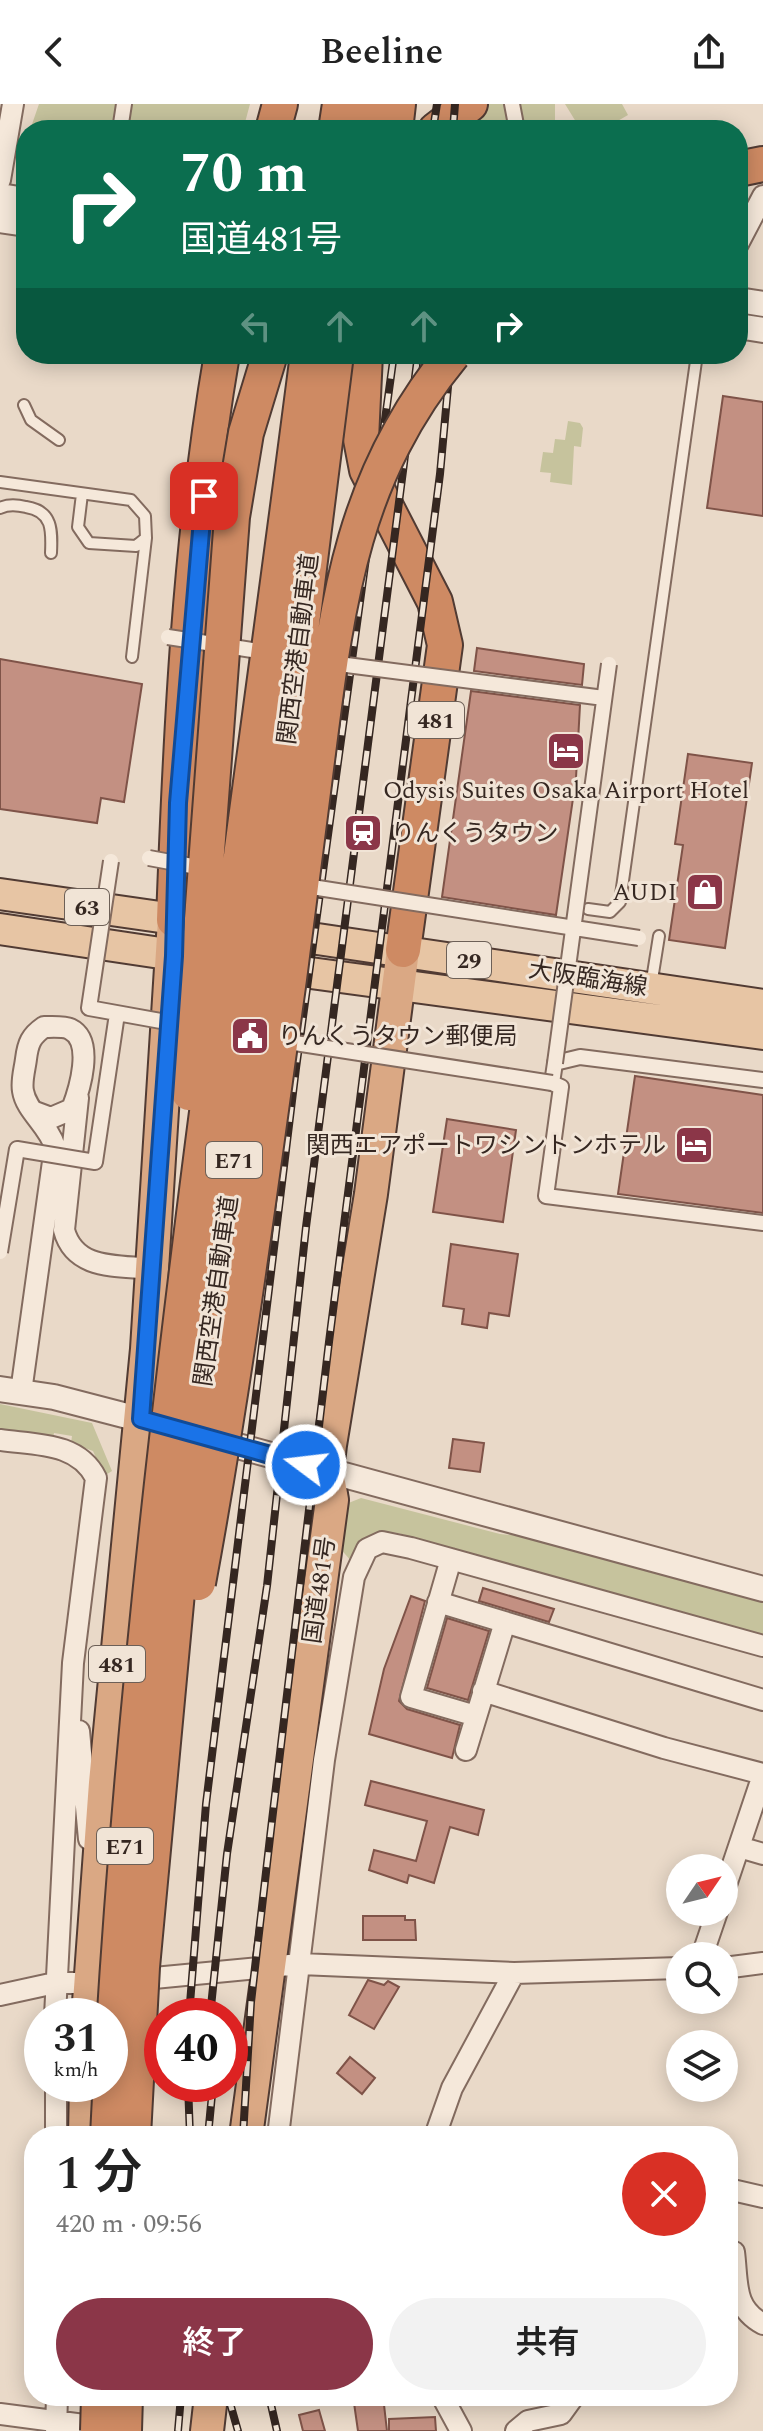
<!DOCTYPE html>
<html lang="ja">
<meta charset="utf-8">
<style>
:root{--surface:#fff;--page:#f2f2f2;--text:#222;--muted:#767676;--accent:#8b3648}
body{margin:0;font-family:Spectral,"Noto Sans JP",serif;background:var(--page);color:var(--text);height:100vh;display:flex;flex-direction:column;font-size:30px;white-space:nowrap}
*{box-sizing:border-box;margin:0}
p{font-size:26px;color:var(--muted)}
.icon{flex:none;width:44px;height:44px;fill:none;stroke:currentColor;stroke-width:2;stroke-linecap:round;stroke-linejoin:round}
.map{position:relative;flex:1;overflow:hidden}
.side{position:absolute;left:24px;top:2022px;width:714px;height:280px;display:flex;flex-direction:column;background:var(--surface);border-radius:32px;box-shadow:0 4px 20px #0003}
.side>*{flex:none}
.top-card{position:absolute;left:16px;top:16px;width:732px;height:244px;border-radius:32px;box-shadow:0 4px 20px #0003;background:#0b6e4f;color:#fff;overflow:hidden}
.needle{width:52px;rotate:55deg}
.buttons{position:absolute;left:666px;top:1750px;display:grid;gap:16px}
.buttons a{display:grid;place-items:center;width:72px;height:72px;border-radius:50%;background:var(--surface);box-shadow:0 4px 20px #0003;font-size:40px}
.speed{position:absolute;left:24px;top:1894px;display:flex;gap:16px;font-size:40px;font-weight:700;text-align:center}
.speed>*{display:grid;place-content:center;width:104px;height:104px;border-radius:50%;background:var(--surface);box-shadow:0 4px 20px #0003;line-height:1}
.speed small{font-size:20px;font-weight:400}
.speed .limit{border:12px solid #d22;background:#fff;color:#111}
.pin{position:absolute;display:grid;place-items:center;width:68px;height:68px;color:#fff;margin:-34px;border-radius:16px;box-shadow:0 4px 12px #0006}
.me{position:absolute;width:88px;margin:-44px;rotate:285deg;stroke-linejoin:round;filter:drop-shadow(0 0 6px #0008)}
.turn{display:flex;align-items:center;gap:28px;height:168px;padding:0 32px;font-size:36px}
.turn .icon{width:104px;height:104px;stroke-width:2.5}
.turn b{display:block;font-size:56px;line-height:68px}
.lanes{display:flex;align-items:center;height:76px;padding:0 32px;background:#0003;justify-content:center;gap:40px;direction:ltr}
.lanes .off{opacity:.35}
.round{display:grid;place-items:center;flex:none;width:84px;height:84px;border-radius:42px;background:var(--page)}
.headline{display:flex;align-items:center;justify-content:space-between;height:136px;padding:0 32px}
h1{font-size:48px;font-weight:600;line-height:60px}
.action{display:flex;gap:16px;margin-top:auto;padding:16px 32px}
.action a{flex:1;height:92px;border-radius:48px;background:var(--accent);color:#fff;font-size:32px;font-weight:600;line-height:92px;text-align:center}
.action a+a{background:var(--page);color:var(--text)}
header{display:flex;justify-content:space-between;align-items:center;height:104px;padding:0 32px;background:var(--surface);font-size:36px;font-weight:600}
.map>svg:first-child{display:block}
.green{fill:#c6c39d}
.building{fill:#c39082;stroke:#7f5348;stroke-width:2}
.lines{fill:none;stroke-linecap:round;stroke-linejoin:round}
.service-casing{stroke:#836b5f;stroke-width:14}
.pedestrian-casing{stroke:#836b5f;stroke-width:18}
.minor-casing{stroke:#836b5f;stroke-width:24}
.tertiary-casing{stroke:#836b5f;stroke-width:28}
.primary-casing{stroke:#513b33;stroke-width:34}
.trunk-casing{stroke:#513b33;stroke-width:36}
.motorway-casing{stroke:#513b33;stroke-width:38}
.service{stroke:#f5e8da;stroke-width:10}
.pedestrian{stroke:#f5e8da;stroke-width:14}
.minor{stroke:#f5e8da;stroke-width:20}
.tertiary{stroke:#f5e8da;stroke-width:24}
.primary{stroke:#e7c5a4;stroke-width:30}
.trunk{stroke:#daa884;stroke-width:32}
.motorway{stroke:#ce8a63;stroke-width:34}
.rail-casing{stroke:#352721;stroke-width:8}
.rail{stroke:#f1e4d6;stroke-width:5;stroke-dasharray:15;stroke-linecap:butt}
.pedestrian-bridge-casing{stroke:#836b5f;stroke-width:18;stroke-linecap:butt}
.motorway-bridge-casing{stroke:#513b33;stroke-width:38;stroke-linecap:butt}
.pedestrian-bridge{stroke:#f5e8da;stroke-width:14}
.motorway-bridge{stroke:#ce8a63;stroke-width:34}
.route-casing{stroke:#114b97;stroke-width:20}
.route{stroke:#1a73e8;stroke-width:14}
.labels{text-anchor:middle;stroke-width:6;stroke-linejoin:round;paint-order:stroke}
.shield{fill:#f1e4d6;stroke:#6d6057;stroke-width:2}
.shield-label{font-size:22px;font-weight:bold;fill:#352721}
.street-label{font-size:24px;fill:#352721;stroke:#f1e4d6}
.poi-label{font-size:24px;fill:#352721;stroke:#f1e4d6;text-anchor:start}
</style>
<header><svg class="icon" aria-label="back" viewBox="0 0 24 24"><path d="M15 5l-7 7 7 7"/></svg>Beeline<svg class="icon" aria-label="share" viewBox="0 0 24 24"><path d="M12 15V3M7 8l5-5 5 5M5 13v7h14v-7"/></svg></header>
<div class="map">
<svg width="763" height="2327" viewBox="0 0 763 2327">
<rect width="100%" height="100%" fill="#e9d9c8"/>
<!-- green -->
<path class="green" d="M39,0h211l-7,26h-213z
M474,0h81v26h-82z
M565,0h57l6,11 -26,15h-21z
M568,317l12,2 3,5 -2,19 -7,-1 -2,39 -22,-3 1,-9 -11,-1 3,-20 10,1 2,-14 10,1z
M0,1300l92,19 20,48 -8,5 -11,-25 -22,-8 1,-7 -18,-3 -1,7 -53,-8z
M361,1394l139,36 33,3 230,63v37l-365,-104c-26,-4 -35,6 -46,29l-14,-16 8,-42z"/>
<!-- building -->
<path class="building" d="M723,292l40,6v114l-56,-8z
M477,544l107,16 -2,21 -108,-14z
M0,555l142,25 -18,118 -23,-4 -4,25 -97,-14z
M471,587l109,14 -4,73 -20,137 -114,-18z
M688,650l64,9 -27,185 -56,-8 14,-95 -8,-1z
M635,972l128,19v118l-145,-19z
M447,1015l69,11 -13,92 -70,-10z
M451,1140l67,10 -9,62 -20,-3 -2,15 -25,-4 2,-15 -21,-3z
M453,1335l31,4 -4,29 -31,-4z
M483,1484l71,21 -5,13 -70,-21z
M411,1492l14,5 -26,100 8,8 53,16 -8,33 -83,-24 15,-65z
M447,1514l42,13 -21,69 -41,-12z
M371,1677l113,29 -6,25 -28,-8 -16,56 -25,-8 -2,8 -38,-13 5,-20 42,11 11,-40 -62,-16z
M363,1812h42v4h10l1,20h-53z
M368,1876l16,5 4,-4 11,6 -25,42 -25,-14z
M350,1953l25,21 -13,16 -25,-21z
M353,2292h30l4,35h-29z
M319,2306l6,21h-22l-4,-16z
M435,2313l1,14h-47v-12z"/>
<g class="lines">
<defs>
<path id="service" d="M24,301l7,15 28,20
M0,378l131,18 14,16 1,22 -10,8 -47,-3 -11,-16 4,-33
M0,404c8,-4 18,-3 26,-1 27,4 26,24 25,46
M132,553l14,-119
M588,805l22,3 10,-10 77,-548
M651,882l8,-50"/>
<path id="pedestrian" d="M512,0l5,26
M120,26l4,-26
M763,976l-183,-23 -25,6 -3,20 9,4 -15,109 217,27"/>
<path id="minor" d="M0,76l13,-76
M738,140l25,-48
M78,994l-14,132c11,41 54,35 89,39
M21,1288l34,-245c-6,-21 -29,-36 -32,-56 -2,-10 2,-23 3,-32 2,-16 5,-23 18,-32 7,0 20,-1 26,2 25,12 9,62 2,80l-21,9 -16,-6
M0,1336c36,5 78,2 96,38l-23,185 -18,353
M451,1455l-40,138 65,19
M438,1498l325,98
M483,1587l181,57 99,26
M79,1627l10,108
M466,1646l39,-128
M739,1743l24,7
M724,1787l39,-116
M702,1852l15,-44
M724,1864l39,-5
M133,1876l167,-16 214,9 166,-5
M0,1891l55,-12h46
M56,1980v52
M278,2032l46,-376 30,-183 13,-28 15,-7 29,6 352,98
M435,2032l17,-48 62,-115
M728,2085l35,8
M734,2148c4,31 -1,56 29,72
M442,2292l19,35
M0,2310l107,14
M56,2327l1,-35
M516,2327l12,-10 33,-7 13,-18"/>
<path id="tertiary" d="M0,92l26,4
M0,116l26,4
M738,196l25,4
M738,222l25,4
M0,1285l54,8 100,26
M208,1334l555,151"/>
<path id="primary" d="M0,790l195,28
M0,825l194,29
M270,828l493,73
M266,863l497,67"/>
<path id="trunk" d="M88,1912l17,-233 42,-434 27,-429
M85,2032l1,-52
M246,2032l86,-636 -5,-29 3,-26 41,-251 32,-244
M207,2327l4,-35"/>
<path id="motorway" d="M273,26l7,-26
M336,26l4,-26
M367,26l3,-26
M395,26l3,-26
M436,26l34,-26
M738,65l25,-5
M365,250l-4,85 6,31 68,132 10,43 -42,305
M174,816c7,-188 16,-380 48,-566"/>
</defs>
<!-- service casing -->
<use href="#service" class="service-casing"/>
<!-- pedestrian casing -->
<use href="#pedestrian" class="pedestrian-casing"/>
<!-- minor casing -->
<use href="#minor" class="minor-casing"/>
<!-- tertiary casing -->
<use href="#tertiary" class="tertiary-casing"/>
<!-- primary casing -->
<use href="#primary" class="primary-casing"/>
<!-- trunk casing -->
<use href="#trunk" class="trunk-casing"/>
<!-- motorway casing -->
<use href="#motorway" class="motorway-casing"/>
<!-- service -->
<use href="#service" class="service"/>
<!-- pedestrian -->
<use href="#pedestrian" class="pedestrian"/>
<!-- minor -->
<use href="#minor" class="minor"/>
<!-- tertiary -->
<use href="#tertiary" class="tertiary"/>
<!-- primary -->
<use href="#primary" class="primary"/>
<!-- trunk -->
<use href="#trunk" class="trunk"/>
<!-- motorway -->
<use href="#motorway" class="motorway"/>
<defs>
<path id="rail" d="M433,26l4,-26
M453,26l2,-26
M189,1912l17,-212 90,-736 98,-714
M210,1912l17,-162 40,-268 39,-359 112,-873
M188,1980l2,52
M208,2032l5,-52
M243,2032l8,-134 20,-173 58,-487 111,-868 11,-120
M228,2292l10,35
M269,2292l8,35
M178,2327l3,-35"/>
</defs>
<!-- rail casing -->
<use href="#rail" class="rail-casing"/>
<!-- rail -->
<use href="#rail" class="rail"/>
<defs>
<path id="pedestrian-bridge" d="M168,533l103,16
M331,559l273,35
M149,754l59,11
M111,757l-22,147 105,19
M299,781l340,53
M282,937l270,42
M555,959l54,-399
M0,1148l17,-103 78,13 22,-148"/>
<path id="motorway-bridge" d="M189,989l43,-576 14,-84 24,-79
M198,1479c37,-200 63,-403 91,-604 10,-78 20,-156 30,-234 19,-149 35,-271 134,-391
M108,2032c29,-598 124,-1189 200,-1782
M133,2032l9,-169 43,-460 41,-281 110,-872
M98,2327l1,-35
M124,2327l1,-35"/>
</defs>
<!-- pedestrian-bridge casing -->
<use href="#pedestrian-bridge" class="pedestrian-bridge-casing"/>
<!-- motorway-bridge casing -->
<use href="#motorway-bridge" class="motorway-bridge-casing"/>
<!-- pedestrian-bridge -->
<use href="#pedestrian-bridge" class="pedestrian-bridge"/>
<!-- motorway-bridge -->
<use href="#motorway-bridge" class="motorway-bridge"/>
</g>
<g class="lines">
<defs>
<path id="route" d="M204,392l-26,307 -4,153 -33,463 165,46"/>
</defs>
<!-- route casing -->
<use href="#route" class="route-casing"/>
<!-- route -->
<use href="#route" class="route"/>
</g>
<!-- icons -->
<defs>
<symbol id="hotel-square" viewBox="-11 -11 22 22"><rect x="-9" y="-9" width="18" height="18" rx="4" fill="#8b3648" stroke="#f1e4d6"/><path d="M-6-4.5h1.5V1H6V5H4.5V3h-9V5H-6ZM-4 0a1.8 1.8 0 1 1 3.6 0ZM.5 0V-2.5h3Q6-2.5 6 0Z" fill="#fff"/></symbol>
<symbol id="station-square" viewBox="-11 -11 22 22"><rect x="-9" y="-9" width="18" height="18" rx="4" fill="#8b3648" stroke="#f1e4d6"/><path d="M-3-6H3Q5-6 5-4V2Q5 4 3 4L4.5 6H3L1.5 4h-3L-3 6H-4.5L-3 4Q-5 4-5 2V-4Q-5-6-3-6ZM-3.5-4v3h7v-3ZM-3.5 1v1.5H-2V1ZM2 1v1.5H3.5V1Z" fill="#fff"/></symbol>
<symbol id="shop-square" viewBox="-11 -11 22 22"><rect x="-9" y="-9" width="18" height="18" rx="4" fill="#8b3648" stroke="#f1e4d6"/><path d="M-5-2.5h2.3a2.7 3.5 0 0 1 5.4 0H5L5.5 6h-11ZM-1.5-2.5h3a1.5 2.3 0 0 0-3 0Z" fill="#fff"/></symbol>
<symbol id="civic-square" viewBox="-11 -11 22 22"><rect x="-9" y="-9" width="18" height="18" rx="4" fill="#8b3648" stroke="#f1e4d6"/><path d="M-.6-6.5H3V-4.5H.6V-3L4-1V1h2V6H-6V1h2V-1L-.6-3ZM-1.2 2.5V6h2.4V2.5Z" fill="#fff"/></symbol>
</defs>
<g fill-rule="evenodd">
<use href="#hotel-square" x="544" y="625" width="44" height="44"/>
<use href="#station-square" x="341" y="707" width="44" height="44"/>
<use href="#shop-square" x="683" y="766" width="44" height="44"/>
<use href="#civic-square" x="228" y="910" width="44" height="44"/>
<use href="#hotel-square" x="672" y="1019" width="44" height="44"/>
</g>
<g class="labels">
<!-- shield labels -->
<g class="shield">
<rect x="408" y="598" width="56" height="36" rx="6"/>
<rect x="65" y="785" width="44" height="36" rx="6"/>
<rect x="447" y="838" width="44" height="36" rx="6"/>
<rect x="206" y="1038" width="56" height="36" rx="6"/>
<rect x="89" y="1542" width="56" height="36" rx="6"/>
<rect x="97" y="1724" width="56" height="36" rx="6"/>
</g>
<g class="shield-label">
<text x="436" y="624">481</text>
<text x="87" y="811">63</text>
<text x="469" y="864">29</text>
<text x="234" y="1064">E71</text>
<text x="117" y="1568">481</text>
<text x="125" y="1750">E71</text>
</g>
<!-- street labels -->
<g class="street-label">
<text transform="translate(298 545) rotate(-83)" y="8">関西空港自動車道</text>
<text transform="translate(588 874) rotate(9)" y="8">大阪臨海線</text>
<text transform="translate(216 1187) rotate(-82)" y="8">関西空港自動車道</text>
<text transform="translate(319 1486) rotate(-82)" y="8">国道481号</text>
</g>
<!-- poi labels -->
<g class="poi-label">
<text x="566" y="694" text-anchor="middle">Odysis Suites Osaka Airport Hotel</text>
<text x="391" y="737">りんくうタウン</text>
<text x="677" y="796" text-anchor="end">AUDI</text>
<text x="278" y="940">りんくうタウン郵便局</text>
<text x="666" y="1049" text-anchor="end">関西エアポートワシントンホテル</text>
</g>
</g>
</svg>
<div class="buttons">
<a><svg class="needle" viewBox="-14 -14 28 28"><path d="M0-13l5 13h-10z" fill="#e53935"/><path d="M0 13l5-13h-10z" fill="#767676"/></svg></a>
<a><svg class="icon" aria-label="search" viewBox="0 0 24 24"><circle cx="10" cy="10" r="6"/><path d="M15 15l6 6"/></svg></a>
<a><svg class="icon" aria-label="layers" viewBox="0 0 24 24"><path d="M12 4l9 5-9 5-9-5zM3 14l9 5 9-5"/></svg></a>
</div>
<div class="speed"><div>31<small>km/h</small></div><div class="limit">40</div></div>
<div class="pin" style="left:204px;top:392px;background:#d93025"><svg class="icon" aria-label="arrive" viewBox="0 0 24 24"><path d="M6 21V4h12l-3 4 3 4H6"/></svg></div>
<svg class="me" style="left:306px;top:1361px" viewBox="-20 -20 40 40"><circle r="17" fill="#1a73e8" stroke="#fff" stroke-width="3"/><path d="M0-11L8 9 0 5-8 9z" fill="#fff"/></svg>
<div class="top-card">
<div class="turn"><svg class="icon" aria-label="right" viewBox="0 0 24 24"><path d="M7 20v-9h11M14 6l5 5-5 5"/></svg><div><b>70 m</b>国道481号</div></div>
<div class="lanes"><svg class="icon off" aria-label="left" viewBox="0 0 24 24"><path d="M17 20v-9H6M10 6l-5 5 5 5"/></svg><svg class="icon off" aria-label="ahead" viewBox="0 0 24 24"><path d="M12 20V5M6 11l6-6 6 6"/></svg><svg class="icon off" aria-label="ahead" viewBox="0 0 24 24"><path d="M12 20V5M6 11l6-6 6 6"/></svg><svg class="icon" aria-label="right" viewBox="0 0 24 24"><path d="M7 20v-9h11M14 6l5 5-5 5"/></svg></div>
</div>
<section class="side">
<div class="headline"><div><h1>1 分</h1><p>420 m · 09:56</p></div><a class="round" style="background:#d93025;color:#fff"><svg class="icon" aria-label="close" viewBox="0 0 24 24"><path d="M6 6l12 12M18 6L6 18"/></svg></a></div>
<div class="action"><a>終了</a><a>共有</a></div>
</section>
</div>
